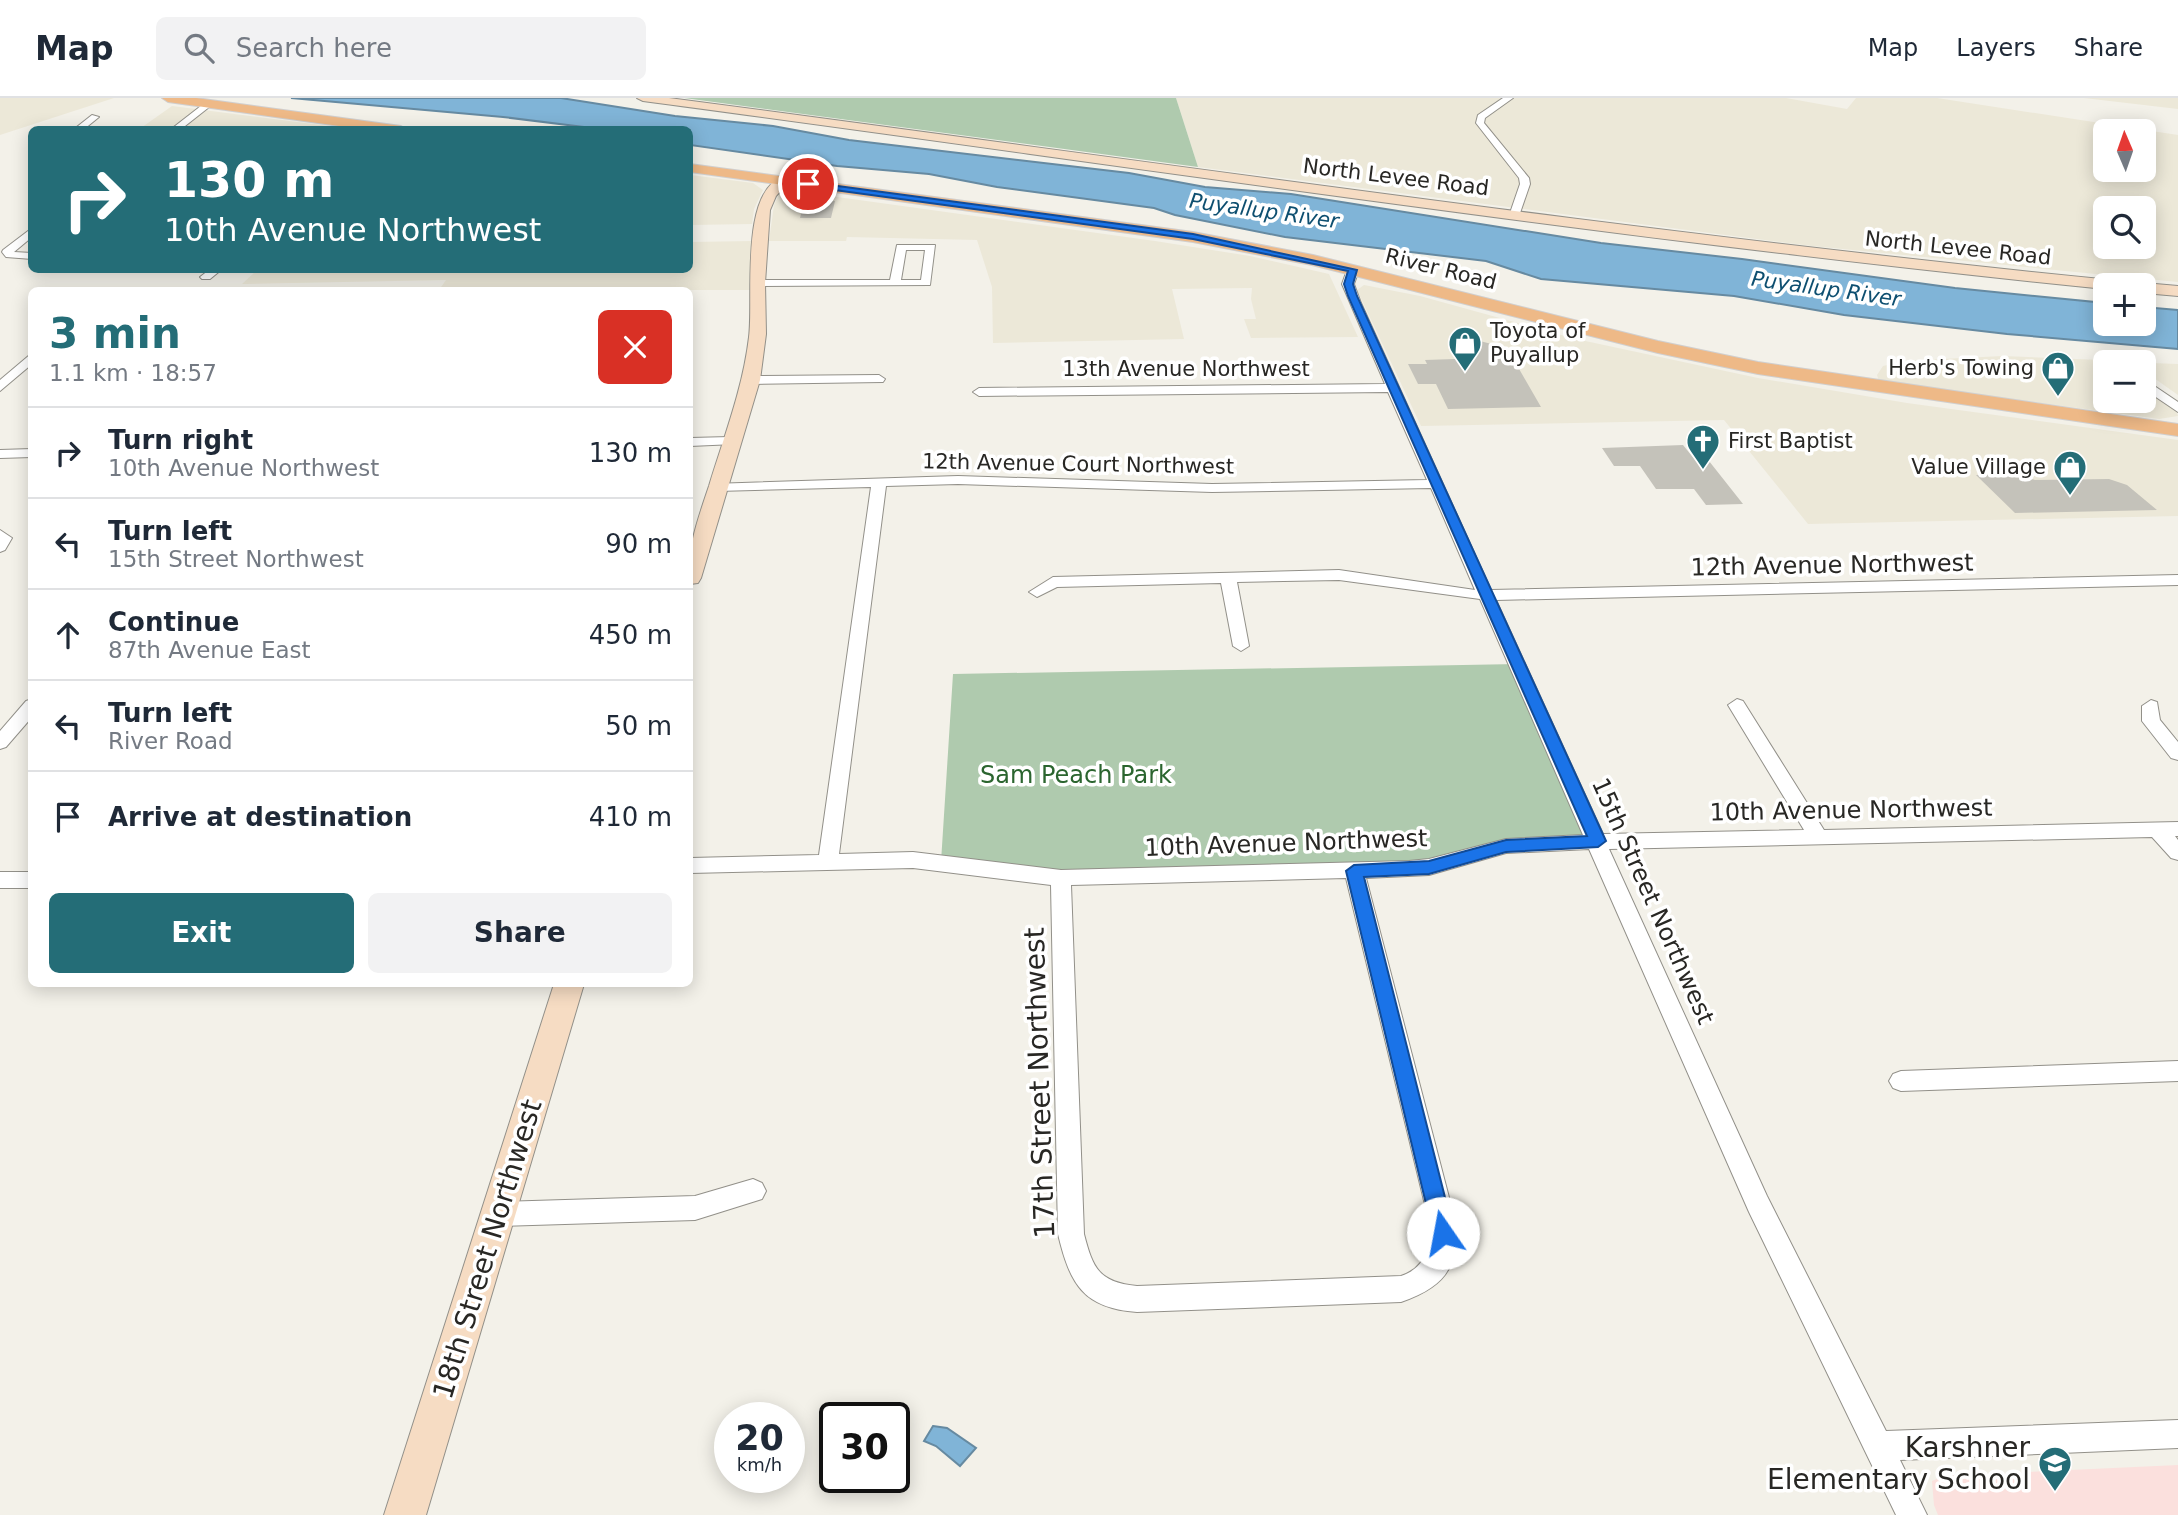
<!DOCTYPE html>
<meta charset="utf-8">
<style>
:root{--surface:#fff;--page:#f2f2f3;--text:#1f2937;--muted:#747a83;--line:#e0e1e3;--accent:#246d77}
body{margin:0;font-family:"DejaVu Sans",sans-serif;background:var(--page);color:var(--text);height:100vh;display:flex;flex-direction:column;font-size:26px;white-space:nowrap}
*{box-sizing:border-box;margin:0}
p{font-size:23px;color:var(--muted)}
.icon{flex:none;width:38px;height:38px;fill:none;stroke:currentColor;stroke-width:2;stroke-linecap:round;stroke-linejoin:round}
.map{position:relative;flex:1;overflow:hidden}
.side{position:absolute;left:28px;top:189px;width:665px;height:700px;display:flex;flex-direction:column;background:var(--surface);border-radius:10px;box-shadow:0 4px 18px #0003}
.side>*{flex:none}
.hud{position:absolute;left:28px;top:28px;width:665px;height:147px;border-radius:10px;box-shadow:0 4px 18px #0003;background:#246d77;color:#fff;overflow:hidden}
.needle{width:46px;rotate:358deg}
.tools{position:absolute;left:2093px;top:21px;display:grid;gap:14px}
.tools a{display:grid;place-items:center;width:63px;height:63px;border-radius:10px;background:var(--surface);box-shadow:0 4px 18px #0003;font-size:35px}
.speed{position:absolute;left:714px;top:1304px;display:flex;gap:14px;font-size:35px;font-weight:700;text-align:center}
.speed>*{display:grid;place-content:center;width:91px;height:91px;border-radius:50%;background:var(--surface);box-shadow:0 4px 18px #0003;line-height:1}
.speed small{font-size:18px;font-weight:400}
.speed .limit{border:4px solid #111;border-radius:10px;background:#fff;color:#111}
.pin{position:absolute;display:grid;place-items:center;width:60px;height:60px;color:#fff;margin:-30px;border:4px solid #fff;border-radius:50%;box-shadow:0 2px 7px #0007}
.me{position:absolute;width:77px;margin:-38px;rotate:348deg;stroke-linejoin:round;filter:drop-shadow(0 0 5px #0008)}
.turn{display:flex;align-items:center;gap:24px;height:147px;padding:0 21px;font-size:32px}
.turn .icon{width:91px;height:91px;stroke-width:2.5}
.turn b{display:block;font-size:49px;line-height:60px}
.round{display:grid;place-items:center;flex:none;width:74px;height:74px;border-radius:10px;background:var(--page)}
.head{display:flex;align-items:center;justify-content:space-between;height:119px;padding:0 21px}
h1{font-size:42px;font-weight:600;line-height:52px;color:var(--accent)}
.cta{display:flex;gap:14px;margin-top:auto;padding:14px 21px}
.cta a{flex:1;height:80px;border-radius:10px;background:var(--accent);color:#fff;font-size:28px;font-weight:600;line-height:80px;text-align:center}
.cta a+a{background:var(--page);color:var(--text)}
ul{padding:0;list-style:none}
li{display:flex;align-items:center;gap:21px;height:91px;padding:0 21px;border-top:2px solid var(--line)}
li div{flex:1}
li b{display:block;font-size:26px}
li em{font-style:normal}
header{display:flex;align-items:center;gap:42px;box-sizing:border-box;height:98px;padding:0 35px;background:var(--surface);border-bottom:2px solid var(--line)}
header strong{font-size:33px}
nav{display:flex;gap:38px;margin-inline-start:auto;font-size:24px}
.search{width:490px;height:63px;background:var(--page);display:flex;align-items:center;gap:18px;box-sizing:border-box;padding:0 24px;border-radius:10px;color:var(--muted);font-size:26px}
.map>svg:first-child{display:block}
.built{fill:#ece8d8;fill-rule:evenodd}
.education{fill:#fbe0dd}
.green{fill:#afcaae}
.water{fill:#80b4d7;stroke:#668aa1;stroke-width:2}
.building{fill:#c4c2ba}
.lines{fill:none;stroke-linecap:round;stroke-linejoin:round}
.street-casing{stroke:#929089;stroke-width:2}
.secondary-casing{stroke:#929089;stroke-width:2}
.primary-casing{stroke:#d0cfcf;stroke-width:2}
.street{fill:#fff;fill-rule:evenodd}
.secondary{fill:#f6dcc3;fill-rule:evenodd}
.primary{fill:#eeb987;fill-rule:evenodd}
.route{fill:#1a73e8;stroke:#114b97;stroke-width:2}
.labels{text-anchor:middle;stroke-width:7;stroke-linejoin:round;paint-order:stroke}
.far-street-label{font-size:21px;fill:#282724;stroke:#fff}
.far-water-label{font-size:21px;font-style:italic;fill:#0e4f70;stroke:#fff}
.far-poi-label{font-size:21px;fill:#282724;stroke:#fff;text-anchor:start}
.street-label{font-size:24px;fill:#282724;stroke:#fff}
.park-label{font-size:24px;fill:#2b652f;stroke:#fff}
.near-street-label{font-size:28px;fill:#282724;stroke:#fff}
.near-poi-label{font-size:28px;fill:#282724;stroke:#fff;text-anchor:end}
</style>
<header>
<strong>Map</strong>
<div class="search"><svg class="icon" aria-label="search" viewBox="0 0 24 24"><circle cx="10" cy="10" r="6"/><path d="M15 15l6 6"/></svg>Search here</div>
<nav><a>Map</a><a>Layers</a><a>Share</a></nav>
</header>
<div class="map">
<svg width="2178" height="1417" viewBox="0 0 2178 1417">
<rect width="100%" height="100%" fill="#f3f1e9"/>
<!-- built -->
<path class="built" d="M0,0h114l-114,37z
M1176,0h610l61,11 9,-11h81l241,37v147l-366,-36 -614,-79zM2105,33h39v39h-39zM2105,110h39v39h-39z
M2084,0h94v11z
M172,8l181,23 -215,1z
M690,77l63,8 10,7 -9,19 -2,15 -62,1z
M794,93l361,50 95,15 79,18 29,63 -107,1 -7,-19h12l-5,-20 1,-11 -80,1 12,50 -191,4 -1,-56 -15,-47 -130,-3 -1,4h-77l5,-36 6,-13z
M753,143l-2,49h-312l7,-10 -204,4 15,-14h433v-28z
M1364,187l56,11 156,43 182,39 149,25 271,37v76l-370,8 -84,-104 -303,6 -64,-136z
M2003,258l98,4 4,3v38h39v-10l32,18 2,7 -19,3 -280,-38 -2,-6 6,-9 20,-5z
M2131,264l20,1 27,1v31l-34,-24v-9z"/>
<!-- education -->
<path class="education" d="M2178,1367v50h-240l-4,-10 -2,-24 12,-5z"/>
<!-- green -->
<path class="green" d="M684,0h492l22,69z
M1518,566l80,177 -150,19 -387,18 -120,-16 12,-188z"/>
<!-- water -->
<path class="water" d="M291,0h270l114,18 98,10 76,14 280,33 76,14 86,7 310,49 141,16 213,29 150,15v21h39v-17l34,3v39l-171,-15 -163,-19 -110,-19 -193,-17 -55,-18 -201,-24 -110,-22 -21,-7 -157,-21 -68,-13 -92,-8 -147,-21v-15l-90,-1 -97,-12z
M933,1328l14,2 29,20 -16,18 -24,-20 -12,-5z"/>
<!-- building -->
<path class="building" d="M805,99l30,4 -4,17h-31z
M1476,242l31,8 34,59 -93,2 -12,-25h-18l-10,-20h19l-2,-4 30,-1z
M1683,347l13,16h13l34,43 -37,1 -12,-16h-38l-16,-23h-26l-12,-18z
M2016,376l19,6 74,-1 18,6 30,25 -142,3 -39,-38z"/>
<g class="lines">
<defs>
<path id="street" d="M1503,0h10l-28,20 -1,5 45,55 1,6 -10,29 -5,3 -5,-3 10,-29 -1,-6 -43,-55 2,-8z
M206,4l7,2 -33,26h-10z
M92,17l7,2 -16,13h-10z
M32,130v9l-18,15 18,1v6l-26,-2 -4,-5 1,-2z
M897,147h38l-5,40 -173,1 -6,-3 6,-3h133zM906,152h19l-4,30h-20z
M1353,169l6,3 -5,14 7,19 130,287 687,-15v10l-682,15 107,234 201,-4 -76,-125 9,-6 6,2 81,129 354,-8v14h-3l3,4v20l-7,-2 -19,-21 -543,12 158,347 119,235 292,-11v28l-278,12 27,55h-31l-147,-303 -160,-363 -83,4 -77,22 -63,3 86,331c8,52 1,75 -51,93l-264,10c-54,-4 -67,-28 -79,-78l-7,-349 -138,-17 -223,5v-15l129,-3 52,-368 -154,4 -7,-4 2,-3 246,-8 254,8 215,-4 -39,-88 -409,4 -6,-4 6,-4 406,-4 -43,-100 5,-14zM958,386l254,8 219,-4 44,102 -136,-20 -286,7 -24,15 8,5 20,-10 164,-4 12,63 8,5 8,-5 -12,-64 102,-2 141,19 103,236 -77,4 -77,20 -20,2 -348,9 -148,-18 -74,2 47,-368zM1346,780l80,331c4,29 7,56 -25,67l-264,10c-38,-4 -44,-17 -53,-52l-13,-349z
M209,172h12l-11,9h-8l-2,-2z
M32,255v11l-32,27v-11z
M879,277l6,4 -2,3 -132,2 -6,-4 6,-4z
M2144,281l34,23v10l-34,-23z
M730,339l5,1v6l-45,2v-8z
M32,351v8l-32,1v-8z
M0,432l12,8 -7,12 -5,2z
M32,601v18l-26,30 -6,2v-18l26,-30z
M2151,602l6,2 3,18 18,22v18l-7,-2 -29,-37v-15z
M0,774h32v16h-32z
M2178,963v20l-277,10 -8,-3 -4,-7 4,-7 8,-3z
M753,1081l9,4 4,8 -4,8 -67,21 -197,6 -9,-3 -4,-9 4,-9 9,-3 197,-6z"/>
<path id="secondary" d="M637,0h32c480,63 960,134 1442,182l8,5h-14v4c-488,-49 -975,-123 -1462,-188z
M783,79l7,4 -14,15 -6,14 -5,73 1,51 -6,46 -59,198 -3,5 -8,1c-4,-34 8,-65 19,-98 15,-49 34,-98 40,-149 5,-37 -10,-146 34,-160z
M2144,185l34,3v10l-34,-3v-8h-6z
M554,886h30l-158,531h-42z"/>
<path id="primary" d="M162,0h34l205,28 7,4h-40l-200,-28z
M690,66l503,68 120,23 345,86 100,21 420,62v12l-420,-62 -100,-21 -346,-88 -119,-23 -503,-70z"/>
</defs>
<!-- street casing -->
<use href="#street" class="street-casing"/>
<!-- secondary casing -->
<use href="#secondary" class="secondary-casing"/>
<!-- primary casing -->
<use href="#primary" class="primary-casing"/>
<!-- street -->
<use href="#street" class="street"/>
<!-- secondary -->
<use href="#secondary" class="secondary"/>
<!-- primary -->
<use href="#primary" class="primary"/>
</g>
<!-- route -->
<path class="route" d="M808,84l385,52 164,36 -4,14 4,12 249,545 -8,6 -92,5 -77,22 -65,3 90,356 -3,7 -8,3 -7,-3 -3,-7 -87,-362 8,-6 75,-4 77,-21 81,-4 -239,-540 -4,-12 4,-13 -155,-32 -388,-53z"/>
<!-- icons -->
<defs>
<symbol id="shop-pin" viewBox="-11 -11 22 30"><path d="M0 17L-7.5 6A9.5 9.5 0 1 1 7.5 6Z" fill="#246d77" stroke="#fff"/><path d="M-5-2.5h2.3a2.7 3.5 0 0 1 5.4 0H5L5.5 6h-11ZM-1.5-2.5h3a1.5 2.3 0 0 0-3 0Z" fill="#fff"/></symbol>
<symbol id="church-pin" viewBox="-11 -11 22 30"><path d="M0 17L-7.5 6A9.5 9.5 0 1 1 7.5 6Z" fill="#246d77" stroke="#fff"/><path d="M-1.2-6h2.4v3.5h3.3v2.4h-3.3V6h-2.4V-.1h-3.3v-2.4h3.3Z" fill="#fff"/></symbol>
<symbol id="school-pin" viewBox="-11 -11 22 30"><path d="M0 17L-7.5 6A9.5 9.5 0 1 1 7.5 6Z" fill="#246d77" stroke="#fff"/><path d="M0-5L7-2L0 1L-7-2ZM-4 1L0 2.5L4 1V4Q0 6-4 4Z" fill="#fff"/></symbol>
</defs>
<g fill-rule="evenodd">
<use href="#shop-pin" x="1446" y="226" width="38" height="52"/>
<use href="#shop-pin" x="2039" y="251" width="38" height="52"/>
<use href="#church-pin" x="1684" y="324" width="38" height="52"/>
<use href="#shop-pin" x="2051" y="350" width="38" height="52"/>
<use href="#school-pin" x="2036" y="1346" width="38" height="52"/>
</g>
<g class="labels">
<!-- far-street labels -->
<g class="far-street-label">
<text transform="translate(1396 79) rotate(7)" y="7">North Levee Road</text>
<text transform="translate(1958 150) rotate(6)" y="7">North Levee Road</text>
<text transform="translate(1441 171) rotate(14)" y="7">River Road</text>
<text x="1186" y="278">13th Avenue Northwest</text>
<text transform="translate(1078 366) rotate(1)" y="7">12th Avenue Court Northwest</text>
</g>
<!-- far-water labels -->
<g class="far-water-label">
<text transform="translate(1264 113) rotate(8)" y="7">Puyallup River</text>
<text transform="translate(1826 191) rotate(8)" y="7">Puyallup River</text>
</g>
<!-- far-poi labels -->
<g class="far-poi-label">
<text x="1490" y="240">Toyota of<tspan x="1490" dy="24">Puyallup</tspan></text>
<text x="2034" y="277" text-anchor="end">Herb's Towing</text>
<text x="1728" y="350">First Baptist</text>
<text x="2046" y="376" text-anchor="end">Value Village</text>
</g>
<!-- street labels -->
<g class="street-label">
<text transform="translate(1832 467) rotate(-1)" y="8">12th Avenue Northwest</text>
<text transform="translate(1851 712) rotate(-1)" y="8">10th Avenue Northwest</text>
<text transform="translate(1286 745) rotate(-2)" y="8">10th Avenue Northwest</text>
<text transform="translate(1653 803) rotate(66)" y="8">15th Street Northwest</text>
</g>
<!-- park labels -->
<g class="park-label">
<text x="1076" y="685">Sam Peach Park</text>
</g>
<!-- near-street labels -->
<g class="near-street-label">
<text transform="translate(1039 985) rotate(-92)" y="10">17th Street Northwest</text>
<text transform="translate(487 1151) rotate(-73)" y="10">18th Street Northwest</text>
</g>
<!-- near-poi labels -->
<g class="near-poi-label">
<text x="2030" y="1359">Karshner<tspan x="2030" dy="32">Elementary School</tspan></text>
</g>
</g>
</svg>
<div class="tools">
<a><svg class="needle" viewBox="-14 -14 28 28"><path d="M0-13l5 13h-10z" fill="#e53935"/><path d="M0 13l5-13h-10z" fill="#747a83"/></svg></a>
<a><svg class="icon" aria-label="search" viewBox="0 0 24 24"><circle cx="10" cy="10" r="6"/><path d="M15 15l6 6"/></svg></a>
<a>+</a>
<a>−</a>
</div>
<div class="speed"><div>20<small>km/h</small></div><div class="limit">30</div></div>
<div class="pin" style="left:808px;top:86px;background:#d93025"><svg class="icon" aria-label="arrive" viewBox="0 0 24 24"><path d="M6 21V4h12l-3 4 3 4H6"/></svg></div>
<svg class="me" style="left:1443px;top:1135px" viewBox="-20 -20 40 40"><circle r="19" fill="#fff"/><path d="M0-13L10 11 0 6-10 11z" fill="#1a73e8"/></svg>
<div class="hud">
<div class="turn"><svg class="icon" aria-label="right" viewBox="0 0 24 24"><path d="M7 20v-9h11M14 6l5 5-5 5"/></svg><div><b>130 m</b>10th Avenue Northwest</div></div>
</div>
<section class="side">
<div class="head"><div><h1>3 min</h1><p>1.1 km · 18:57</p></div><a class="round" style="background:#d93025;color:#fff"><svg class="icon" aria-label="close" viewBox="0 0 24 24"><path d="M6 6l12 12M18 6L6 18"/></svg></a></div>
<ul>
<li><svg class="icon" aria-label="right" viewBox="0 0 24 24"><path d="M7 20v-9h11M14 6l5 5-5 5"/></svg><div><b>Turn right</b><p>10th Avenue Northwest</p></div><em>130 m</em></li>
<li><svg class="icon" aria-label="left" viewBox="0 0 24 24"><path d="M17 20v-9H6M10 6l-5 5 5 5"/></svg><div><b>Turn left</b><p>15th Street Northwest</p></div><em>90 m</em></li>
<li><svg class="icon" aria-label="ahead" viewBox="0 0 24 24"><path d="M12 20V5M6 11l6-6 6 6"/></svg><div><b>Continue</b><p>87th Avenue East</p></div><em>450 m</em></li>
<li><svg class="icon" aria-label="left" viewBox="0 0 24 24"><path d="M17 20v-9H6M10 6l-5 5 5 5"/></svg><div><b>Turn left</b><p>River Road</p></div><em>50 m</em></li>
<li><svg class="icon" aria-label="arrive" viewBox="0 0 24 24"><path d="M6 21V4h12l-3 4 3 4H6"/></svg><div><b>Arrive at destination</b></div><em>410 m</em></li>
</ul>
<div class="cta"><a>Exit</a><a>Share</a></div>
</section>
</div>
